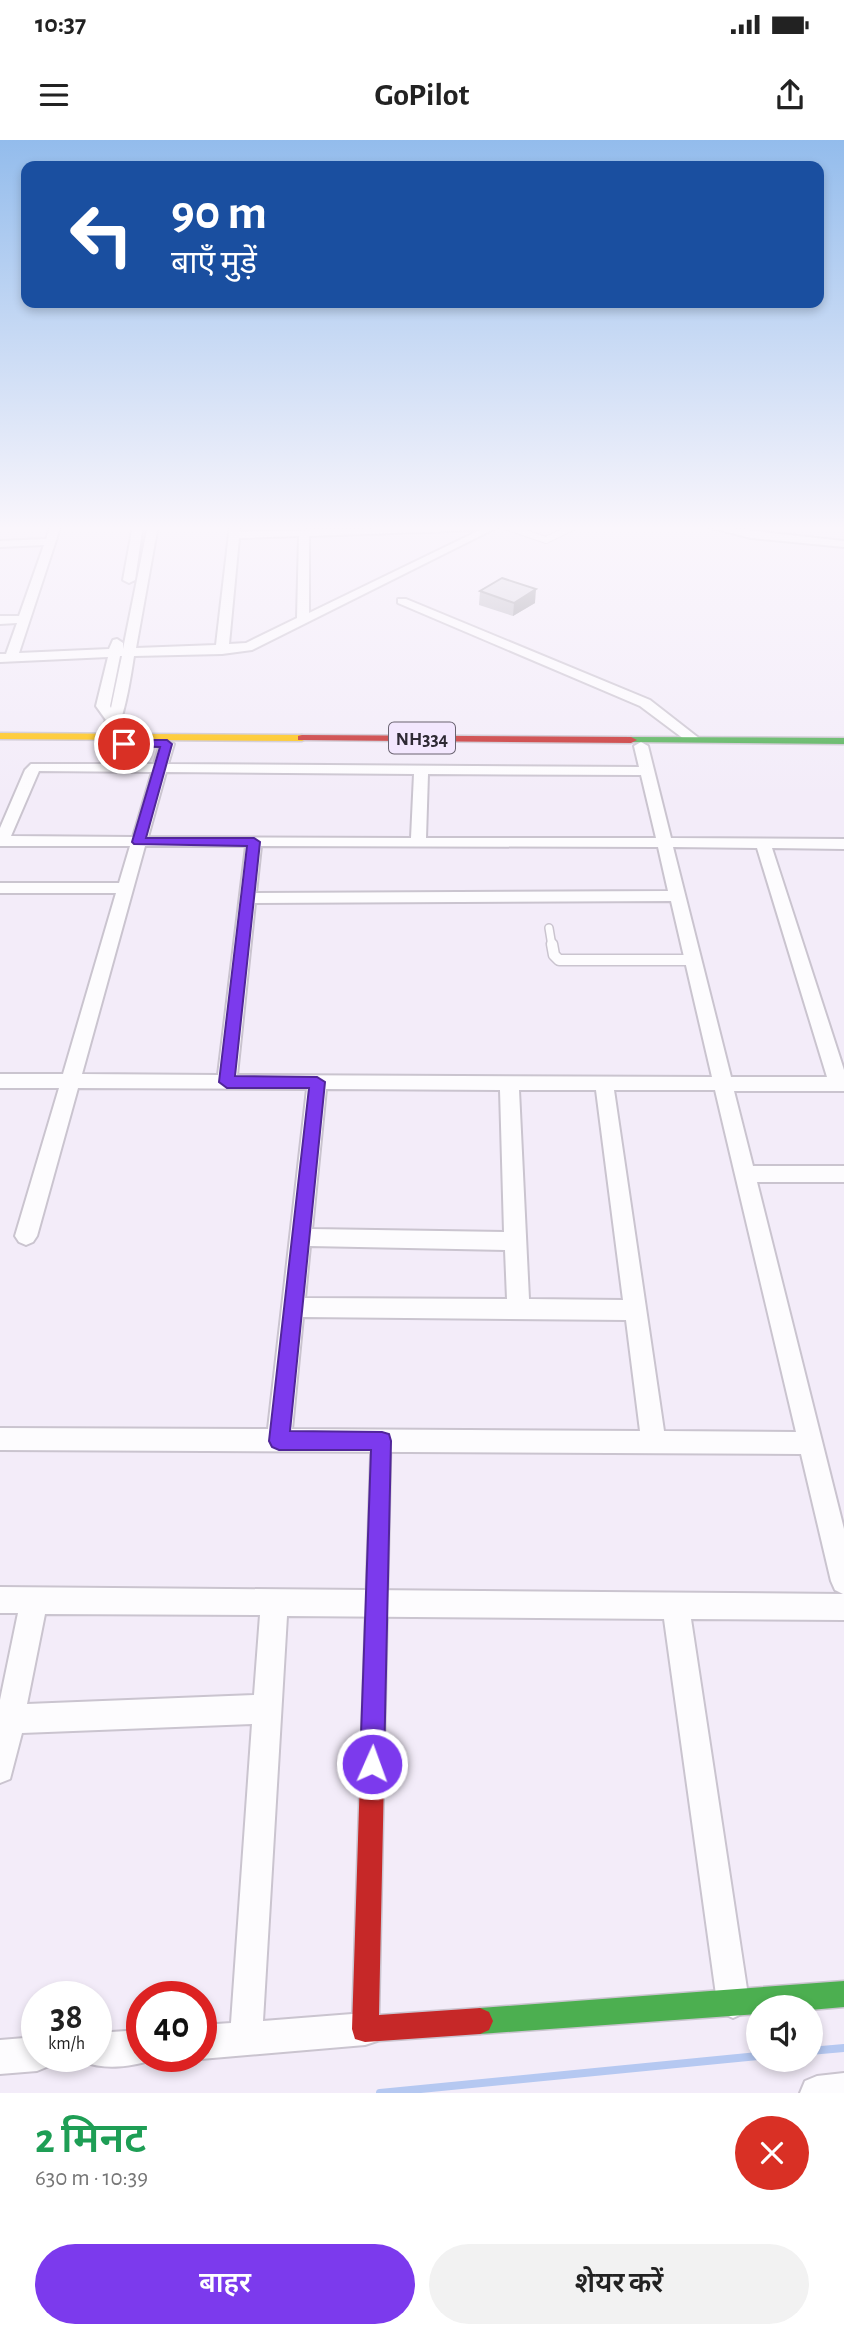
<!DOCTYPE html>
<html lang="hi">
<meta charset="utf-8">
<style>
:root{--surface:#fff;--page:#f2f2f2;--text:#222;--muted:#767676;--accent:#7c3aed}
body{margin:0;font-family:"Alegreya Sans","Noto Sans Devanagari",sans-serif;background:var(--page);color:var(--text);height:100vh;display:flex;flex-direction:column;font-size:26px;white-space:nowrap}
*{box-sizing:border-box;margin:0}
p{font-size:23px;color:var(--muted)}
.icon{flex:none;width:38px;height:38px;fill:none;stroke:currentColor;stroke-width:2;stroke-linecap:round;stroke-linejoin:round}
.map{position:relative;height:1953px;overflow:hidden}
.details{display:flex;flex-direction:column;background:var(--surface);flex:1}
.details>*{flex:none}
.hud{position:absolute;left:21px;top:21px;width:803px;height:147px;border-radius:14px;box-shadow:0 4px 10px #0003;background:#1a4fa0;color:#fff;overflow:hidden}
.tools{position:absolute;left:746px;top:1855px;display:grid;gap:14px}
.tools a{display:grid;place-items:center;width:77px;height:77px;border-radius:50%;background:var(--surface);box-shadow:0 4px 10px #0003;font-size:35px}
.speed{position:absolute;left:21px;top:1841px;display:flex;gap:14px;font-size:35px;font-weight:700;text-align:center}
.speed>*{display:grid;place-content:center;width:91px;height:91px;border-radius:50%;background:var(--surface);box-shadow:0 4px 10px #0003;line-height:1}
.speed small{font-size:18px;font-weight:400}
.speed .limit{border:10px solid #d22;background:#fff;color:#111}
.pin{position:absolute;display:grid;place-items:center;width:60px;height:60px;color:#fff;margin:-30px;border:4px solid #fff;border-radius:50%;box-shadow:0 2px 7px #0007}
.me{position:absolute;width:77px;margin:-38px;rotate:2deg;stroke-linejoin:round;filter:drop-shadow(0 0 5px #0008)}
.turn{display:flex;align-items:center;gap:24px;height:147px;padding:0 35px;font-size:32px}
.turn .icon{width:91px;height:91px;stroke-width:2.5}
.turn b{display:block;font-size:49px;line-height:60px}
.round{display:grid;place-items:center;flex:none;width:74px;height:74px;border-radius:37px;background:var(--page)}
.headline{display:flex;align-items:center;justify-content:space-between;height:119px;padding:0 35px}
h1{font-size:42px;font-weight:600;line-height:52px;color:#1e9e55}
.action{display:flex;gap:14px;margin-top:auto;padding:14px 35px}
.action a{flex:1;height:80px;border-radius:42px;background:var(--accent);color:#fff;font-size:28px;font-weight:600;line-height:80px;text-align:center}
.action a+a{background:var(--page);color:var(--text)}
.status{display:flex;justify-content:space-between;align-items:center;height:49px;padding:0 35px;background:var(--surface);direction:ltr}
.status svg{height:19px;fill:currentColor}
header{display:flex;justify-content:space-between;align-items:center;height:91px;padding:0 35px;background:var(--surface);font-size:32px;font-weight:600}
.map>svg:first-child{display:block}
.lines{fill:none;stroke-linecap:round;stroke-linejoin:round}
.stream{stroke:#b5c8f1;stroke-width:8}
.lane-far2-casing{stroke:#cac4cf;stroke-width:8}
.lane-far1-casing{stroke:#cac4cf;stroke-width:10}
.lane-casing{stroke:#cac4cf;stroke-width:13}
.street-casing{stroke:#cac4cf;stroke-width:4}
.fast-casing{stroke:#cac4cf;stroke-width:3}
.slow-casing{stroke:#cac4cf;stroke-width:3}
.jam-casing{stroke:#cac4cf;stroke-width:3}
.lane-far2{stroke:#fdfcfe;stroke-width:6}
.lane-far1{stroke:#fdfcfe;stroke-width:7}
.lane{stroke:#fdfcfe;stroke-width:10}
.street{fill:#fdfcfe;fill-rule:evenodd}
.fast{fill:#4caf50;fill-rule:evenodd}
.slow{fill:#ffc107;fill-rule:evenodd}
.jam{fill:#c62828;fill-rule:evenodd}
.wall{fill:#b9b6c0}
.shaded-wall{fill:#96949c}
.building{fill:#d7d4df;stroke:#96949c;stroke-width:2}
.route{fill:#7c3aed;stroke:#51269a;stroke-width:2}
.labels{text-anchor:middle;stroke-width:6;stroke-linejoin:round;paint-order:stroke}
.shield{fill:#f3e7fe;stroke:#6a6371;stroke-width:2}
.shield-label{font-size:19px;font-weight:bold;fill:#2f2a35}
</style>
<div class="status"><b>10:37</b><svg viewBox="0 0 49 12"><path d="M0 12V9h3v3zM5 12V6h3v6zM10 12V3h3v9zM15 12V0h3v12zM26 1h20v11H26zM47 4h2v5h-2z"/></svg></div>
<header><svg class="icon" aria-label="menu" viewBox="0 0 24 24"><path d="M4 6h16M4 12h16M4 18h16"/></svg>GoPilot<svg class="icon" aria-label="share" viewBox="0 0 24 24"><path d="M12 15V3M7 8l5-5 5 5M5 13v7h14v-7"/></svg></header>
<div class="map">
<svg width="844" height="1953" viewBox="0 0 844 1953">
<rect width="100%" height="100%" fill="#f3ecf9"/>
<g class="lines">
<!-- stream -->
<path class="stream" d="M810,1911l34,-3
M380,1953l378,-37"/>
<defs>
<path id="lane-far2" d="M502,385l44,15 31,-15"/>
<path id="lane-far1" d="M549,788l3,18"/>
<path id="lane" d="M552,804l2,11 5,5h136"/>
<path id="street" d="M51,385h10l-42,128 90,-4 4,-9 4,-1 6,4v6l25,-124h10l-22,123 80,-3 14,-120h10v7l262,-7 -250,125 -30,4 -88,2c-3,19 -12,86 -31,92l-7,-4 10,-24 -10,-14 12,-49 -108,5v-8h6l11,-31 -17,1v-8h19l25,-71 -44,2v-6l46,-2zM480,390l-171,83v-77zM299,396l-2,82 -51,25 -17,1 10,-106zM120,516h2l-11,52 -1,-2z
M133,385h10l-8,55 -6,3 -6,-3z
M700,385l144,16v6l-93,-9z
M398,459h8l244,101 50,39 -12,3 -48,-36 -242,-103z
M167,600l7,4 -6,20 471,3 -5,-21 7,-4 7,4 23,92 173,1v10l-72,-1 72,222v21h-110l19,75h91v16h-87l87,347v91l-153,-1 58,383 -5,11 -11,5 -11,-5 -5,-11 -53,-383 -377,-3 -24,405 102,-8 12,4 4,12 -4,12 -12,4 -164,14 -5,-3h5v-31l30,-2 21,-299 -230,9 -12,46 -10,4v-83l18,-87h-18v-26l843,7 -8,-4 -4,-9 -30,-127 -801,-4v-22l268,1 39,-340 -229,-1 -41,148 -4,6 -7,3 -7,-3 -4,-6 44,-148h-59v-14h63l53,-181h-116v-10h119l11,-37h-130v-18l25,-58 6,-6h123l6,-20zM39,631l113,1 -19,65 -122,-1zM166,632l248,2 -3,64 -263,-1zM428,634l213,1 15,63h-230zM145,706h101l-28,229 -136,-1zM261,706l397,1 10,44 -412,2zM673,707l84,1 70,229h-96zM671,761l41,176 -475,-2 18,-172zM326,949l174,1 4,142 -192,-3zM519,950h77l27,210 -94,-1zM614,950h101l81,342 -132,-1zM310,1106l195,4 2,49 -202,-1zM303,1177l323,3 14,111 -348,-2zM45,1474l215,1 -6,80 -227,9z
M142,1890v26h13l-1,3c-20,8 -50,11 -70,3l-2,-6h14v-23z
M37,1897v19h16l-4,10 -12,5 -37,3v-34z
M844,1933v20h-44l5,-12 12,-5z"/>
<path id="fast" d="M631,597l213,1v6l-217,-2 -2,-2z
M381,1292l7,2 3,7 -7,335 -4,8 -8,4 -8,-4 -4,-8 11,-335 3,-7z
M844,1841v26l-34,3v-3h-52v7l-278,20 -9,-4 -4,-9 4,-9 9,-4z"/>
<path id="slow" d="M0,593l302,2 6,3 -6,3 -302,-2z"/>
<path id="jam" d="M302,595l329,2 6,3 -6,3 -333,-3v-4z
M372,1624l8,4 4,8 -5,239 101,-7 9,4 4,9 -4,9 -9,4 -115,8 -10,-3 -3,-10 8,-253 4,-8z"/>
</defs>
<!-- lane-far2 casing -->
<use href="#lane-far2" class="lane-far2-casing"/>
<!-- lane-far1 casing -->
<use href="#lane-far1" class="lane-far1-casing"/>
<!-- lane casing -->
<use href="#lane" class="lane-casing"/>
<!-- street casing -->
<use href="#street" class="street-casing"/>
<!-- fast casing -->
<use href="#fast" class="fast-casing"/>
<!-- slow casing -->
<use href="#slow" class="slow-casing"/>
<!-- jam casing -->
<use href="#jam" class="jam-casing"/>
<!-- lane-far2 -->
<use href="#lane-far2" class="lane-far2"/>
<!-- lane-far1 -->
<use href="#lane-far1" class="lane-far1"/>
<!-- lane -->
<use href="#lane" class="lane"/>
<!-- street -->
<use href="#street" class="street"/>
<!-- fast -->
<use href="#fast" class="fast"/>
<!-- slow -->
<use href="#slow" class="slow"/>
<!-- jam -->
<use href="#jam" class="jam"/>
</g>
<!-- wall -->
<path class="wall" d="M480,451l55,12 -22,13 -34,-11z"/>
<!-- shaded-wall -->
<path class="shaded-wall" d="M536,449l-1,14 -22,13 1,-13z"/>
<!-- building -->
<path class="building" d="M502,438l34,11 -22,14 -34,-12z"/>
<!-- sky -->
<linearGradient id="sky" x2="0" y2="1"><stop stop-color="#93bcec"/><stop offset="0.59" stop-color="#faf6fc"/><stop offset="1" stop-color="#faf6fc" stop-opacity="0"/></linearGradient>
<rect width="844" height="658" fill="url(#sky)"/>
<!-- route -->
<path class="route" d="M124,600h43l5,4 -26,94h108l6,4 -25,234 82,1 8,5 -35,349 92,1 7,2 2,7 -7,323 -3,8 -9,4 -8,-4 -4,-8 11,-314h-92l-7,-3 -3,-6 40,-353h-82l-8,-6 28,-236 -113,-2 -2,-2 28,-95 -40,-1v-5z"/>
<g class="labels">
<!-- shield labels -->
<rect class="shield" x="389" y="582.5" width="66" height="31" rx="5"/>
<g class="shield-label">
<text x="422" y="605">NH334</text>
</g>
</g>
</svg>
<div class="tools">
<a><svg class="icon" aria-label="sound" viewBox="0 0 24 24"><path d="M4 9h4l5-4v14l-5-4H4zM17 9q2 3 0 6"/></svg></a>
</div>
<div class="speed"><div>38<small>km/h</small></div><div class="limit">40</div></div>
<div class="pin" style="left:124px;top:604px;background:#d93025"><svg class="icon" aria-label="arrive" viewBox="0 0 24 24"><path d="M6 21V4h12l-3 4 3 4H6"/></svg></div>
<svg class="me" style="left:372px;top:1624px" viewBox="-20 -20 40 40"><circle r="17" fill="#7c3aed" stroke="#fff" stroke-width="3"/><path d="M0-11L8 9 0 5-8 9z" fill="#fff"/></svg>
<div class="hud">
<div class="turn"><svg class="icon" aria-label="left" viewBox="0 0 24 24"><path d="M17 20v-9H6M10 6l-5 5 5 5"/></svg><div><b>90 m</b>बाएँ मुड़ें</div></div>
</div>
</div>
<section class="details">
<div class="headline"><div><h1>2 मिनट</h1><p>630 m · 10:39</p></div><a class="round" style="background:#d93025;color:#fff"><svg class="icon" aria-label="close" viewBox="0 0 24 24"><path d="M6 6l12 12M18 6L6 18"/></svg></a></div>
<div class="action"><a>बाहर</a><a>शेयर करें</a></div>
</section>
